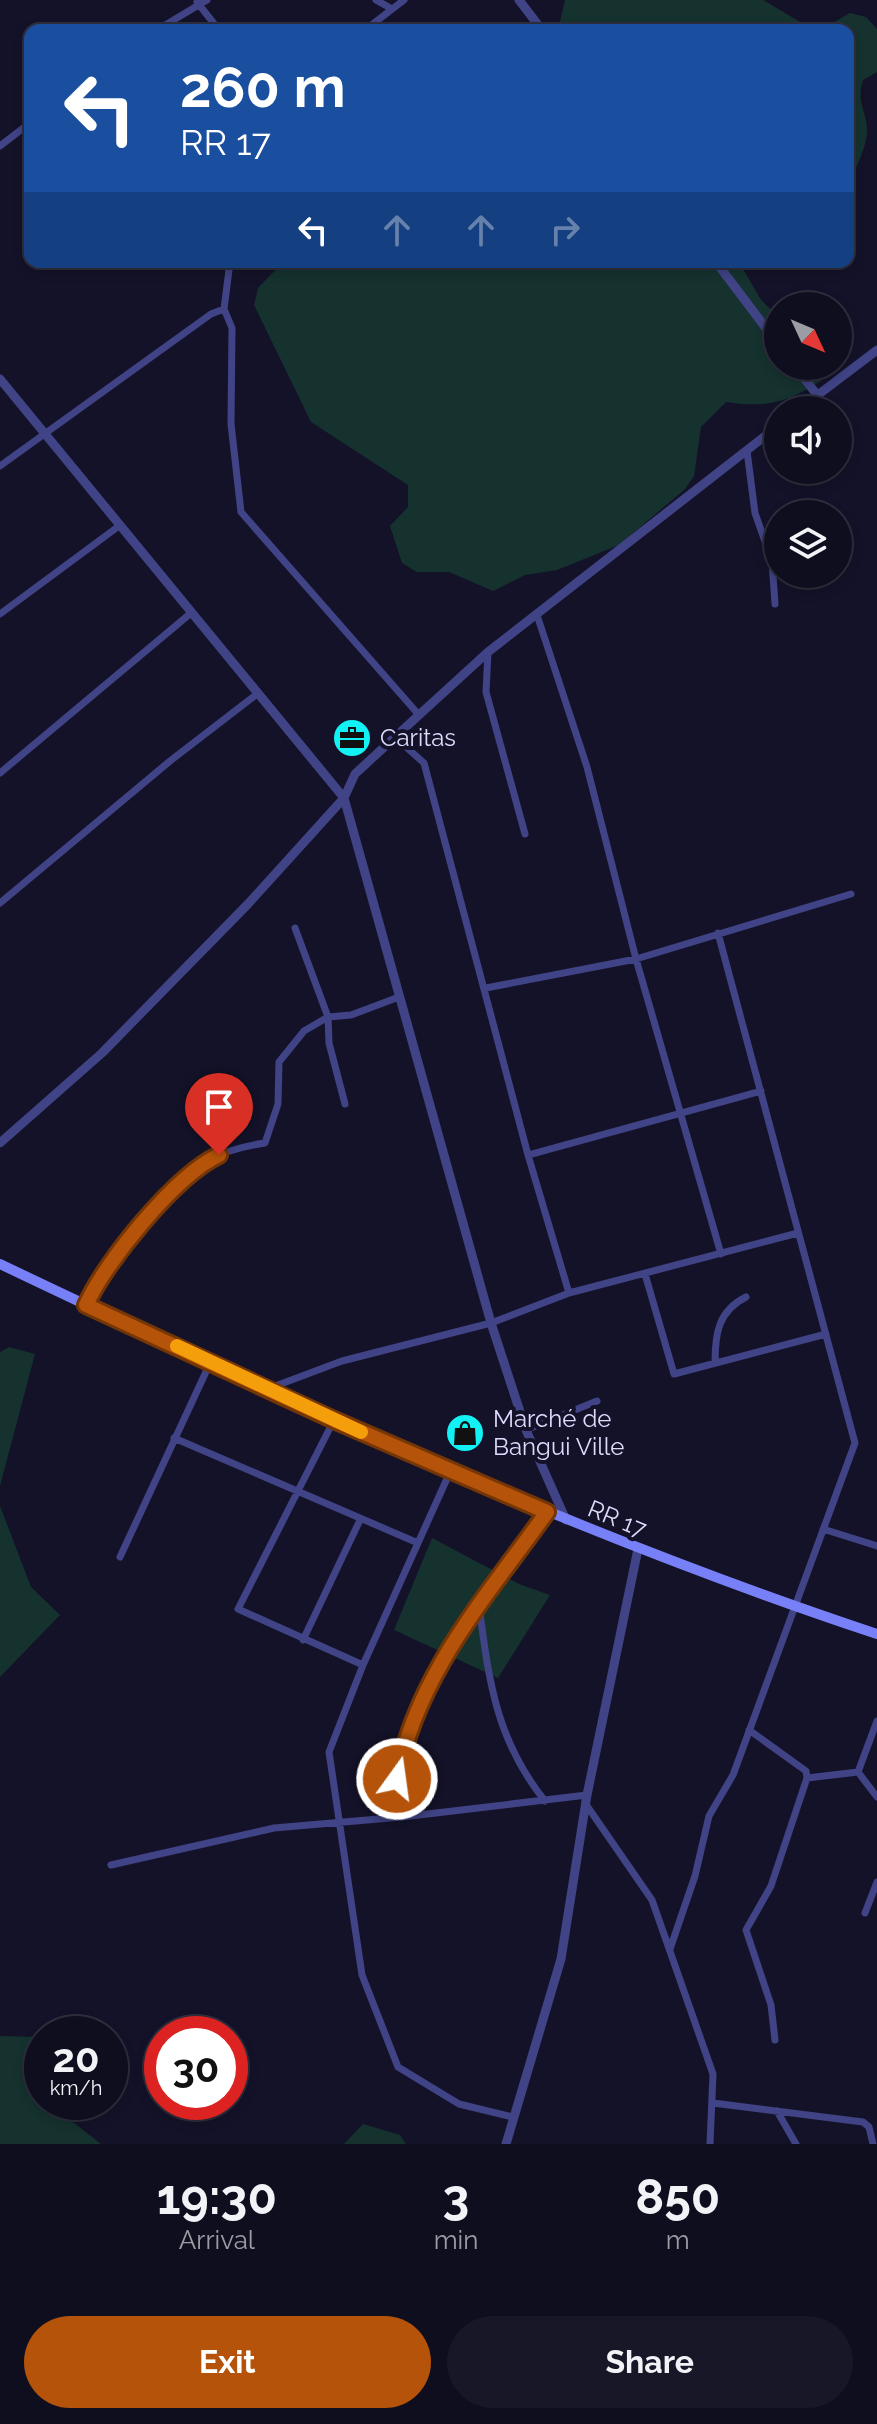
<!DOCTYPE html>
<meta charset="utf-8">
<style>
:root{--surface:#0f0e1f;--page:#181728;--text:#f1f3f6;--muted:#9b9ca4;--line:#2f2e3d;--accent:#b45309}
body{margin:0;font-family:Raleway,sans-serif;background:var(--page);color:var(--text);height:100vh;display:flex;flex-direction:column;font-size:30px;white-space:nowrap}
*{box-sizing:border-box;margin:0}
p{font-size:26px;color:var(--muted)}
.icon{flex:none;width:44px;height:44px;fill:none;stroke:currentColor;stroke-width:2;stroke-linecap:round;stroke-linejoin:round}
.map{position:relative;height:2144px;overflow:hidden}
.details{display:flex;flex-direction:column;background:var(--surface);flex:1}
.details>*{flex:none}
.banner{position:absolute;left:24px;top:24px;width:830px;height:244px;border-radius:16px;box-shadow:0 4px 12px #0003,0 0 0 2px var(--line);background:#1a4fa0;color:#fff;overflow:hidden}
.needle{width:52px;rotate:134deg}
.tools{position:absolute;left:764px;top:292px;display:grid;gap:16px}
.tools a{display:grid;place-items:center;width:88px;height:88px;border-radius:50%;background:var(--surface);box-shadow:0 4px 12px #0003,0 0 0 2px var(--line);font-size:40px}
.speed{position:absolute;left:24px;top:2016px;display:flex;gap:16px;font-size:40px;font-weight:700;text-align:center}
.speed>*{display:grid;place-content:center;width:104px;height:104px;border-radius:50%;background:var(--surface);box-shadow:0 4px 12px #0003,0 0 0 2px var(--line);line-height:1}
.speed small{font-size:20px;font-weight:400}
.speed .limit{border:12px solid #d22;background:#fff;color:#111}
.pin{position:absolute;display:grid;place-items:center;width:68px;height:68px;color:#fff;margin:-82px -34px;border-radius:50% 50% 50% 0;rotate:-45deg;box-shadow:0 0 8px #0007}
.pin .icon{rotate:45deg}
.me{position:absolute;width:88px;margin:-44px;rotate:14deg;stroke-linejoin:round;filter:drop-shadow(0 0 6px #0008)}
.turn{display:flex;align-items:center;gap:28px;height:168px;padding:0 24px;font-size:36px}
.turn .icon{width:104px;height:104px;stroke-width:2.5}
.turn b{display:block;font-size:56px;line-height:68px}
.lanes{display:flex;align-items:center;height:76px;padding:0 24px;background:#0003;justify-content:center;gap:40px;direction:ltr}
.lanes .off{opacity:.35}
.eta{display:flex;justify-content:space-evenly;align-items:center;height:136px;text-align:center}
.eta b{font-size:48px;font-weight:700;line-height:56px}
.action{display:flex;gap:16px;margin-top:auto;padding:16px 24px}
.action a{flex:1;height:92px;border-radius:48px;background:var(--accent);color:#fff;font-size:32px;font-weight:700;line-height:92px;text-align:center}
.action a+a{background:var(--page);color:var(--text)}
.map>svg:first-child{display:block}
.green{fill:#15322f}
.lines{fill:none;stroke-linecap:round;stroke-linejoin:round}
.minor{stroke:#404385;stroke-width:7}
.tertiary{stroke:#404385;stroke-width:9}
.secondary{stroke:#7880f8;stroke-width:10}
.route-casing{stroke:#753606;stroke-width:20}
.route{stroke:#b45309;stroke-width:14}
.slow{stroke:#f59e0b;stroke-width:14}
.labels{text-anchor:middle;stroke-width:8;stroke-linejoin:round;paint-order:stroke}
.poi-label{font-size:24px;fill:#dcdbfd;stroke:#141229;text-anchor:start}
.street-label{font-size:24px;fill:#dcdbfd;stroke:#141229}
</style>
<div class="map">
<svg width="877" height="2144" viewBox="0 0 877 2144">
<rect width="100%" height="100%" fill="#141229"/>
<!-- green -->
<path class="green" d="M565,0h198l44,26 15,3 28,-16 16,4 11,12v43l-14,8c-7,23 3,28 4,50 0,17 -10,34 -16,50l-3,2v-152h-290z
M283,262h456l22,38 17,16v50h43v15c-35,22 -54,27 -95,21l-25,25 -7,49 -9,13 -66,56 -62,25 -32,5 -32,16 -44,-19h-32l-15,-9 -12,-37 18,-19v-22l-97,-63 -57,-117 4,-17z
M9,1347l26,7 -35,132v-134z
M0,1506l31,81 29,28 -60,62z
M432,1538l87,46 31,11 -52,83 -104,-48z
M0,2036l41,1 1,65h18l4,13 37,29h-101z
M363,2124l37,11 6,9h-62z"/>
<g class="lines">
<!-- minor -->
<path class="minor" d="M376,0l16,9
M197,2l22,28
M157,30l50,-30
M365,30l39,-30
M0,146l30,-23
M230,262l-6,47 8,19 -1,96 10,88 178,203
M747,451l8,62 17,48 3,43
M0,466l211,-152 13,-5
M0,614l119,-88
M537,615l50,152 49,192 85,295
M488,652l-2,40 39,142
M395,737l29,26 104,392 41,138
M0,773l191,-160
M0,903l170,-142 87,-67
M295,928l33,89 1,26 16,61
M486,988l150,-29 215,-65
M528,1155l233,-64
M645,1274l29,100 152,-40
M86,1305c17,-37 85,-125 120,-144 19,-10 38,-15 59,-18l13,-39 1,-42 25,-31 24,-14 23,-2 48,-18
M715,1363c0,-29 3,-52 31,-66
M270,1388l72,-27 149,-38 78,-30 229,-60
M334,1420l-96,189 125,56
M526,1430l71,-29
M174,1438l244,105
M450,1472l-87,193 -34,87 33,223 36,92 61,37 54,13
M823,1529l54,17
M120,1557l91,-196
M479,1606c10,75 17,134 66,195
M303,1640l57,-120
M749,1730l57,41 1,7 -36,108 -25,44 25,75 4,35
M858,1772l19,-51
M858,1772l19,25
M807,1778l51,-6
M585,1803l67,97 61,174 -3,70
M402,1817c-2,-11 -6,-24 -5,-36 3,-87 100,-199 150,-269
M111,1865l163,-37 128,-11 185,-22
M865,1913l12,-31
M670,1949l25,-73 14,-60 24,-41 122,-332 -137,-510
M713,2103l150,19 6,5 4,17
M777,2111l19,33"/>
<!-- tertiary -->
<path class="tertiary" d="M519,0l23,30
M716,262l62,82
M795,366l22,29
M0,379l344,419 147,525 35,107 40,90
M798,410l79,-60
M0,1143l102,-90 146,-149 96,-106 11,-24 64,-59 69,-63 290,-226
M506,2144l55,-185 26,-164 51,-246"/>
<!-- secondary -->
<path class="secondary" d="M0,1264c287,137 575,270 877,370"/>
</g>
<g class="lines">
<defs>
<path id="route" d="M219,1155c-44,21 -113,106 -133,150l248,115 213,92c-60,84 -131,163 -150,267"/>
</defs>
<!-- route casing -->
<use href="#route" class="route-casing"/>
<!-- route -->
<use href="#route" class="route"/>
<!-- slow -->
<path class="slow" d="M177,1346l184,86"/>
</g>
<!-- icons -->
<defs>
<symbol id="office-disc" viewBox="-11 -11 22 22"><circle r="9.5" fill="#12f1f3" stroke="#141229"/><path d="M-6-3h4V-5.5h4V-3h4V5H-6ZM-1-4.5V-3h2v-1.5ZM-6 0V1H6V0Z" fill="#111"/></symbol>
<symbol id="shop-disc" viewBox="-11 -11 22 22"><circle r="9.5" fill="#12f1f3" stroke="#141229"/><path d="M-5-2.5h2.3a2.7 3.5 0 0 1 5.4 0H5L5.5 6h-11ZM-1.5-2.5h3a1.5 2.3 0 0 0-3 0Z" fill="#111"/></symbol>
</defs>
<g fill-rule="evenodd">
<use href="#office-disc" x="330" y="716" width="44" height="44"/>
<use href="#shop-disc" x="443" y="1411" width="44" height="44"/>
</g>
<g class="labels">
<!-- poi labels -->
<g class="poi-label">
<text x="380" y="746">Caritas</text>
<text x="493" y="1427">Marché de<tspan x="493" dy="28">Bangui Ville</tspan></text>
</g>
<!-- street labels -->
<g class="street-label">
<text transform="translate(617 1519) rotate(22)" y="8">RR 17</text>
</g>
</g>
</svg>
<div class="tools">
<a><svg class="needle" viewBox="-14 -14 28 28"><path d="M0-13l5 13h-10z" fill="#e53935"/><path d="M0 13l5-13h-10z" fill="#9b9ca4"/></svg></a>
<a><svg class="icon" aria-label="sound" viewBox="0 0 24 24"><path d="M4 9h4l5-4v14l-5-4H4zM17 9q2 3 0 6"/></svg></a>
<a><svg class="icon" aria-label="layers" viewBox="0 0 24 24"><path d="M12 4l9 5-9 5-9-5zM3 14l9 5 9-5"/></svg></a>
</div>
<div class="speed"><div>20<small>km/h</small></div><div class="limit">30</div></div>
<div class="pin" style="left:219px;top:1155px;background:#d93025"><svg class="icon" aria-label="arrive" viewBox="0 0 24 24"><path d="M6 21V4h12l-3 4 3 4H6"/></svg></div>
<svg class="me" style="left:397px;top:1779px" viewBox="-20 -20 40 40"><circle r="17" fill="#b45309" stroke="#fff" stroke-width="3"/><path d="M0-11L8 9 0 5-8 9z" fill="#fff"/></svg>
<div class="banner">
<div class="turn"><svg class="icon" aria-label="left" viewBox="0 0 24 24"><path d="M17 20v-9H6M10 6l-5 5 5 5"/></svg><div><b>260 m</b>RR 17</div></div>
<div class="lanes"><svg class="icon" aria-label="left" viewBox="0 0 24 24"><path d="M17 20v-9H6M10 6l-5 5 5 5"/></svg><svg class="icon off" aria-label="ahead" viewBox="0 0 24 24"><path d="M12 20V5M6 11l6-6 6 6"/></svg><svg class="icon off" aria-label="ahead" viewBox="0 0 24 24"><path d="M12 20V5M6 11l6-6 6 6"/></svg><svg class="icon off" aria-label="right" viewBox="0 0 24 24"><path d="M7 20v-9h11M14 6l5 5-5 5"/></svg></div>
</div>
</div>
<section class="details">
<div class="eta">
<div><b>19:30</b><p>Arrival</p></div>
<div><b>3</b><p>min</p></div>
<div><b>850</b><p>m</p></div>
</div>
<div class="action"><a>Exit</a><a>Share</a></div>
</section>
